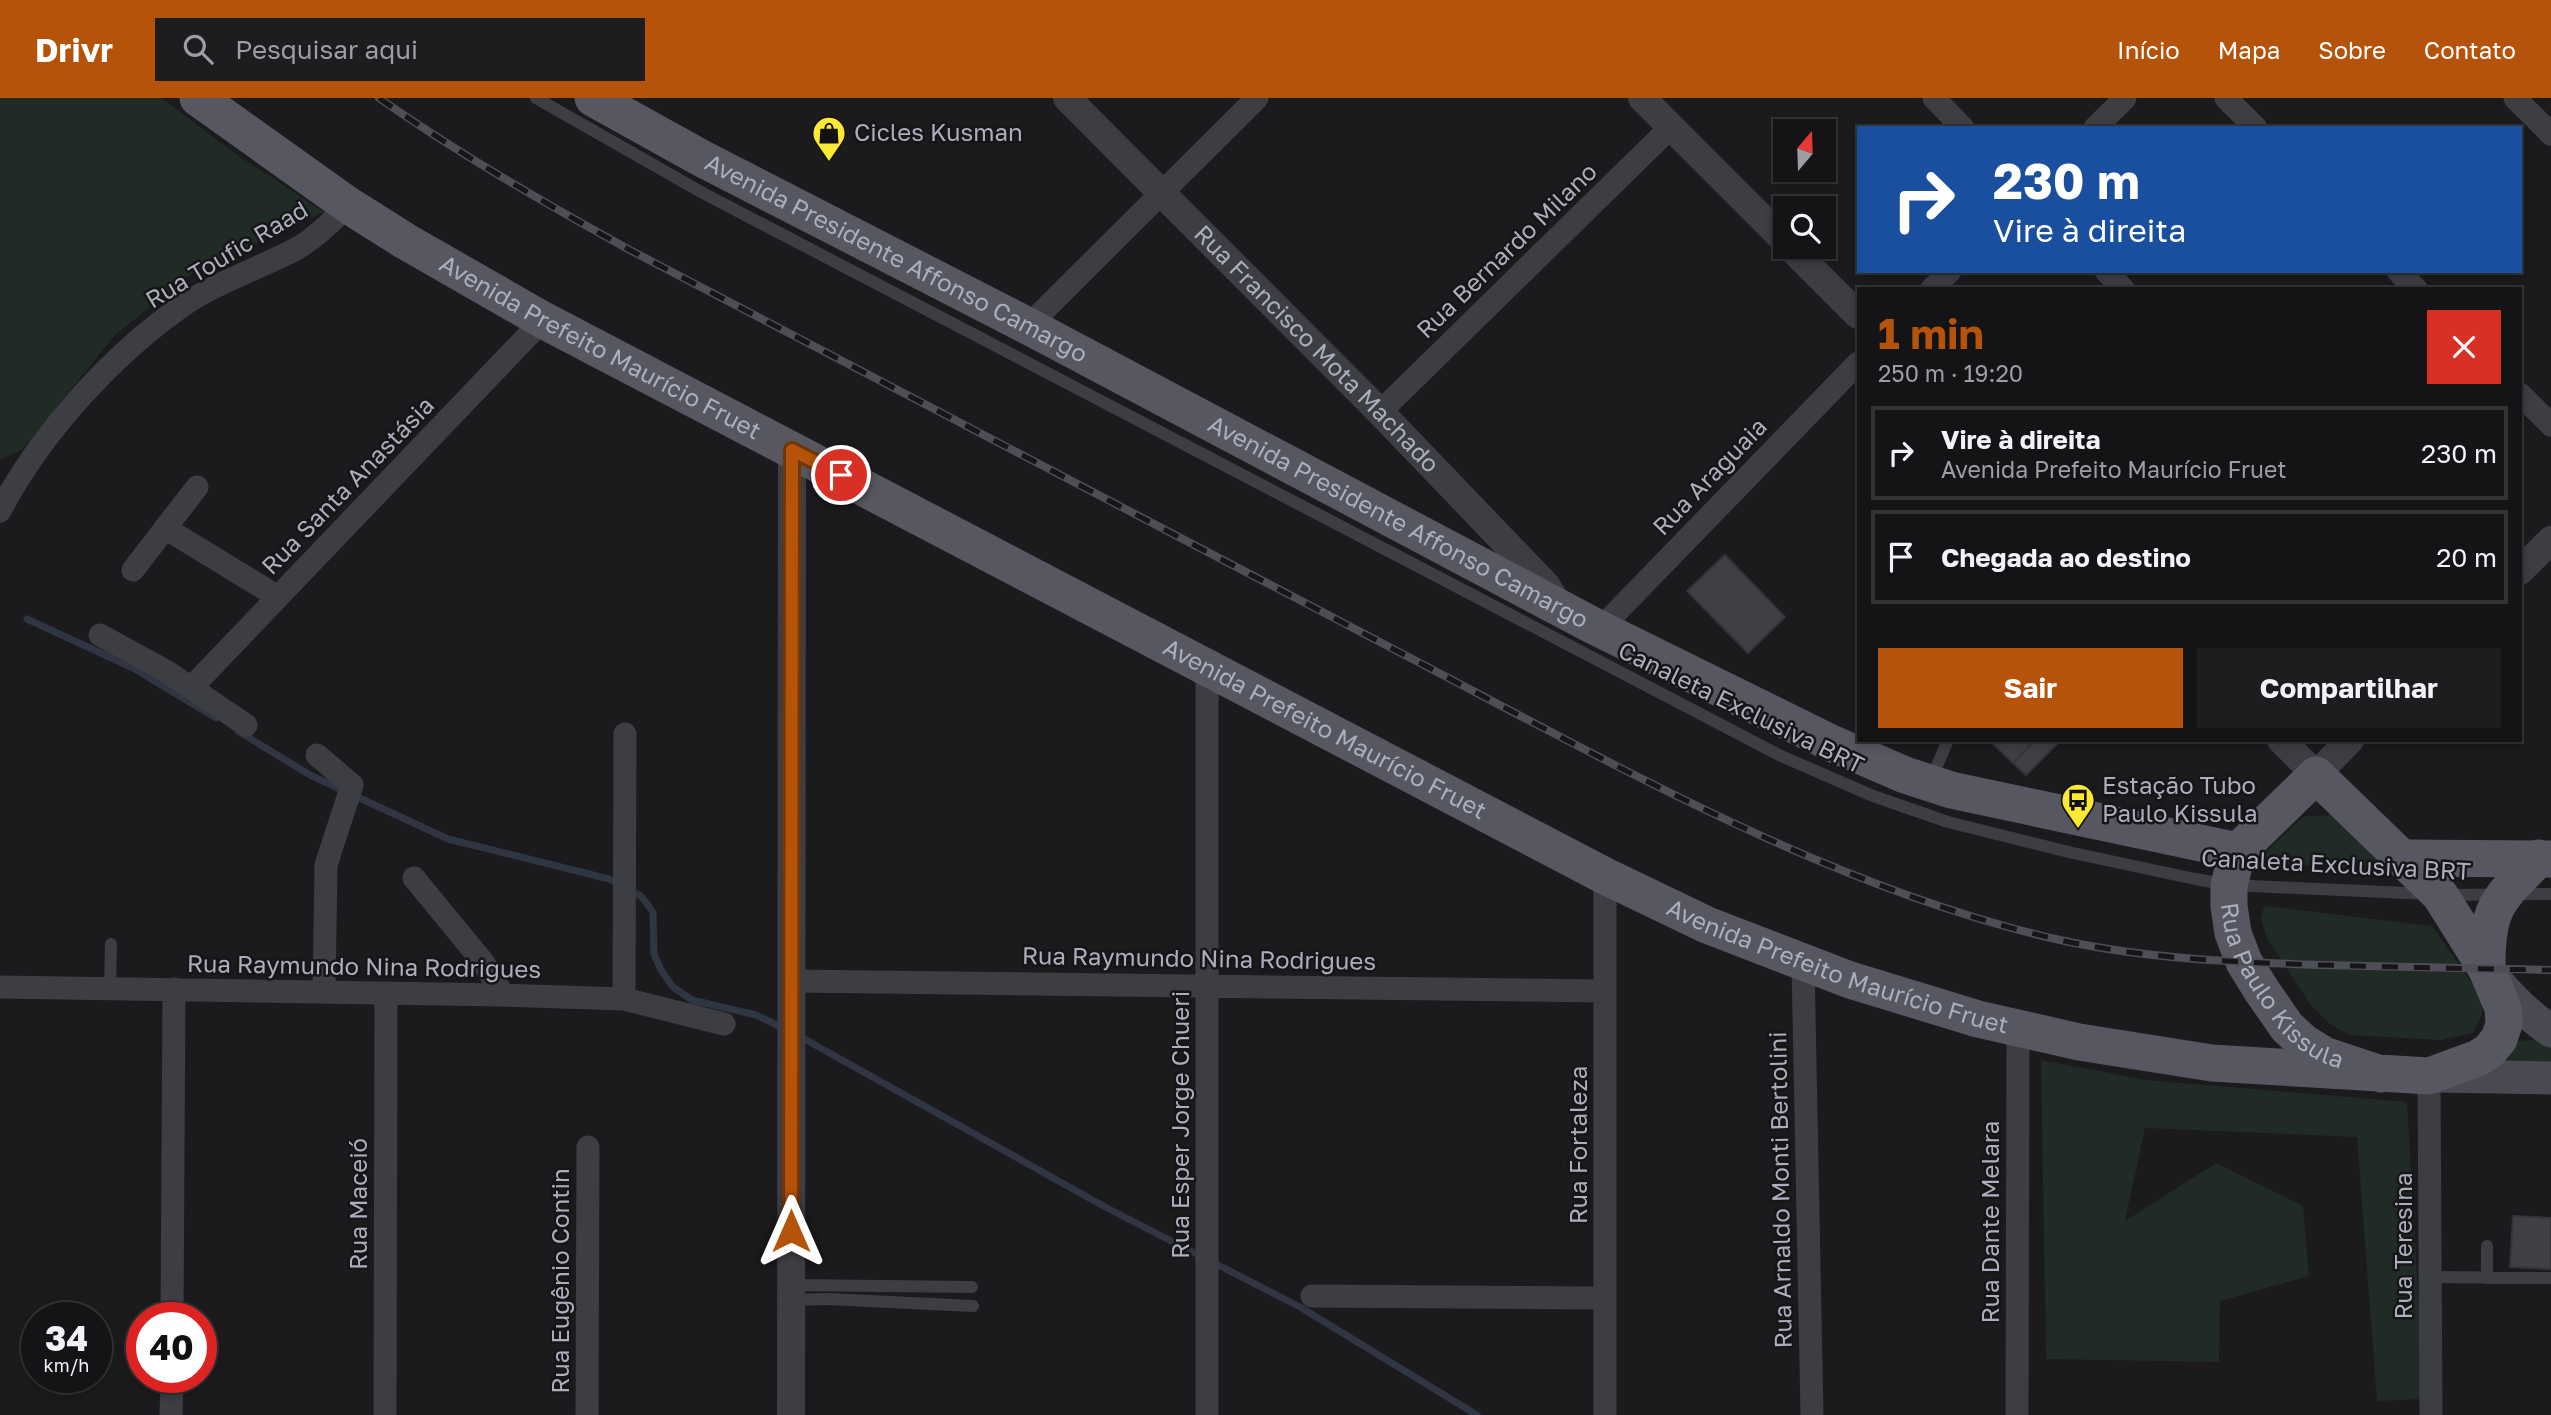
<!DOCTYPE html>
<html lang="pt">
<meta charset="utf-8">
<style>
:root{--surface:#141416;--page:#1d1d1f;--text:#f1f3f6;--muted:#9d9ea1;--line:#333335;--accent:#b45309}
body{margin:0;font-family:"Golos Text",sans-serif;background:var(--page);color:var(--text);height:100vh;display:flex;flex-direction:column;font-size:26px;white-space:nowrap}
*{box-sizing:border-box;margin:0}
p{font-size:23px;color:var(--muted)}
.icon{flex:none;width:38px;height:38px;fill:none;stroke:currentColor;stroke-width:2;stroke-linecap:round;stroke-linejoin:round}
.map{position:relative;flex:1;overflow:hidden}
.side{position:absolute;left:1857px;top:189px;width:665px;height:455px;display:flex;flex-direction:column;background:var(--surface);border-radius:0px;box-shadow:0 4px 10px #0003,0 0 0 2px var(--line)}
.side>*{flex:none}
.hud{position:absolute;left:1857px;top:28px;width:665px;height:147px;border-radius:0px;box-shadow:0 4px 10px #0003,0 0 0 2px var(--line);background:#1a4fa0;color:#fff;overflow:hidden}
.needle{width:46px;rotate:19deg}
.controls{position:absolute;left:1773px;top:21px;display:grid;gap:14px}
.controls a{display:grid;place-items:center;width:63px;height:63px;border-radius:0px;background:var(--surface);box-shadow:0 4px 10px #0003,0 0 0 2px var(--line);font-size:35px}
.speed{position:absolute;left:21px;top:1204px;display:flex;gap:14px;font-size:35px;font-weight:700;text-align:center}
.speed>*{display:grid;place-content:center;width:91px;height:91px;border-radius:50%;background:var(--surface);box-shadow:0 4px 10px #0003,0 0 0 2px var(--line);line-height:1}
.speed small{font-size:18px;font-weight:400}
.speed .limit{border:10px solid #d22;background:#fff;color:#111}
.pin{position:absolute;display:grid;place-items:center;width:60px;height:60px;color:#fff;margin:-30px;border:4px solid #fff;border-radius:50%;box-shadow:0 2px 7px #0007}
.me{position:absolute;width:77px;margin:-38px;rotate:0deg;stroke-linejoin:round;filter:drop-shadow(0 0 5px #0008)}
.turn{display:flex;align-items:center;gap:24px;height:147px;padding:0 21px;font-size:32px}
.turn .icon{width:91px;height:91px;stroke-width:2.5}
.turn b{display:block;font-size:49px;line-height:60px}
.round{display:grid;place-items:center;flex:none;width:74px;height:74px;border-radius:0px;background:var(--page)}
.headline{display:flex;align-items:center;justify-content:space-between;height:119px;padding:0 21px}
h1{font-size:42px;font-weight:700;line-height:52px;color:var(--accent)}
.action{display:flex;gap:14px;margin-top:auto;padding:14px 21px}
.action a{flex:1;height:80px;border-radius:0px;background:var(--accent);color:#fff;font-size:28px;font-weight:700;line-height:80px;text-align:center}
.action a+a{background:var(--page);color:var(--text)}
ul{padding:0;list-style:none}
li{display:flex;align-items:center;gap:21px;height:94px;margin:0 14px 10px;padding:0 7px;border:4px solid var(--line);border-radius:0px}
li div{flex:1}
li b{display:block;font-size:26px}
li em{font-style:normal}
header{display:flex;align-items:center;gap:42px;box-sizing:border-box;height:98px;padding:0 35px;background:var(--accent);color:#fff}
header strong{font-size:33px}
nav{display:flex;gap:38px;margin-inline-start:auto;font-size:24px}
.search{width:490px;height:63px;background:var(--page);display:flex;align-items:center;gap:18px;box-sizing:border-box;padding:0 24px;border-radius:0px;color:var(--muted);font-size:26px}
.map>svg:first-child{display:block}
.green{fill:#212b25}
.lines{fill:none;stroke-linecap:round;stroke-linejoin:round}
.stream{stroke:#2f3542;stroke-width:7}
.building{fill:#403f45;stroke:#353439;stroke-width:2}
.service{stroke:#3d3d44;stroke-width:12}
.minor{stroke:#3d3d44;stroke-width:23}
.tertiary{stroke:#3d3d44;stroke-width:28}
.secondary{stroke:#494952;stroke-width:33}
.primary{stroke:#575761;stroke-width:37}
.rail-casing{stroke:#4e4e57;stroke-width:8}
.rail{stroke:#161518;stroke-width:5;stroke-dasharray:16;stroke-linecap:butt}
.route-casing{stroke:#753606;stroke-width:18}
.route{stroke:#b45309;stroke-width:12}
.labels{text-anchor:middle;stroke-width:5;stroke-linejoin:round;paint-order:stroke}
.poi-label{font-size:24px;fill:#acadbd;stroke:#161518;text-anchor:start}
.street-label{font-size:24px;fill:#acadbd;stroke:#161518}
</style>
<header>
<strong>Drivr</strong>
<div class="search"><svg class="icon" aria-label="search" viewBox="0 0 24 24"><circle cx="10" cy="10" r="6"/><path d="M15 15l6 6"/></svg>Pesquisar aqui</div>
<nav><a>Início</a><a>Mapa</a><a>Sobre</a><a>Contato</a></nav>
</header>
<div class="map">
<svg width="2551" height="1317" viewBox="0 0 2551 1317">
<rect width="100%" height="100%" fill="#1b1a1d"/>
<!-- green -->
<path class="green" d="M0,0h162l71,54 91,60 -130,60 -79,63 -93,115 -22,10z
M2333,717l58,55 -136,-8 49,-46z
M2264,808l168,20 50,72v16l-9,19 -32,7 -92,-5 -19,-11 -20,-20 -43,-66 -6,-19z
M2538,941l13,8v26l-50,-7 13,-24z
M2041,962l105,20 261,22 17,297 -47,2 -20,-264 -212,-9 -20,93 91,-58 87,43 6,70 -89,25 -1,61 -173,-3z"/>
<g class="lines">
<!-- stream -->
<path class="stream" d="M27,521l106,49 83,50
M238,633l72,44 138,64 161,40 32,17 12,16 1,42 7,16 12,17 19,13 64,15 29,14
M799,938l308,172 193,99 177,108"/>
</g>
<!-- building -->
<path class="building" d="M1725,457l60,62 -37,36 -61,-62z
M1989,642h46l-22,23z
M2035,642h26l-35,35 -13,-12z
M2513,1118l38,2v51l-41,-2z"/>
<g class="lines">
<!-- service -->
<path class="service" d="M536,0l165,94 1078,563 94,41 75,26 125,31 122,26 34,6 199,9
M1930,684l18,-42
M2446,797l105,-1
M110,890l1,-44
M2430,1179l121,1
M2487,1180v-32
M791,1187l181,2
M791,1202l37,-1 145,7"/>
<!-- minor -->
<path class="minor" d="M1934,0l29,30
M2226,0l30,30
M2515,0l36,36
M2095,30l30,-30
M2106,173l17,18
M2398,173l18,18
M1932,191l18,-18
M1028,228l229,-228
M2520,296l31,31
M1380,314l291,-285
M0,413c40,-77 111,-155 182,-205 35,-24 76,-37 114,-57 20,-11 36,-28 52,-44
M165,430l113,69
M133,472l64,-83
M1600,531l258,-266
M100,537l66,36 80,54
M191,590l352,-368
M317,657l35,30 -26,80 -2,127
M414,780l69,84 20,33
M1803,865l9,452
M791,883l814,10
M0,889l503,8 121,4 100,25
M624,901l1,-265
M2429,978l2,339
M1312,1198l293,2
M172,1220l2,-329
M171,1317l1,-38
M385,1317l1,-422
M587,1317l1,-268
M1207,1317v-748
M1605,1317v-539
M2017,1317l1,-387"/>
<!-- tertiary -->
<g class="tertiary">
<path id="s1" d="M1067,0l313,314 166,173 12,19"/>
<path d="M1642,0l143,143"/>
<path d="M1790,149l68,68"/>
<path d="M2520,473l31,-31"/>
<path d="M2281,642l35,35 34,-35"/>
<path d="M791,1317l1,-965"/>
</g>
<!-- secondary -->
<path class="secondary" d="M2492,877c17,22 36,40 59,56
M2435,978l116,2"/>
<!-- primary -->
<g class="primary">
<path id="s2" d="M198,0l150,107 57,36 138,79 1062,556 102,49 143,55 128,39 101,23 133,21 217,13 49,-18 11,-7 10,-12 5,-15 -1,-16 -16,-38 -47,-75 -124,-120 -78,76 -9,34v21l4,27 11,29 18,29 25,36 16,15 21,13 57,19"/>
<path id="s3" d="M593,0l108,60 327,168 564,299 239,118 74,32 46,15 287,61"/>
<path d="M2402,760l149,1"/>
<path d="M2487,872c0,-63 9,-69 52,-112"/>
</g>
<defs>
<path id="rail" d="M379,0c80,56 164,104 249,151 257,134 514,269 771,403 211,110 428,235 661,288 87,19 172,22 260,25 77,2 154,4 231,5"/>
</defs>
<!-- rail casing -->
<use href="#rail" class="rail-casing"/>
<!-- rail -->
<use href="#rail" class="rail"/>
</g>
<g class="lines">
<defs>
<path id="route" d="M791,1133l1,-781 49,25"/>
</defs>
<!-- route casing -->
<use href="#route" class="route-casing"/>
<!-- route -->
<use href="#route" class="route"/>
</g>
<!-- icons -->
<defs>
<symbol id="shop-pin" viewBox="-11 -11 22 30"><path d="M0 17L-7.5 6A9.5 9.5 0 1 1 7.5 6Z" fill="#fce933" stroke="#161518"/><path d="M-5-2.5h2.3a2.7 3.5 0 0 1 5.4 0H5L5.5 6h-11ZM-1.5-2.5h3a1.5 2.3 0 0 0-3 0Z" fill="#111"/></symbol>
<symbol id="bus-pin" viewBox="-11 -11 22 30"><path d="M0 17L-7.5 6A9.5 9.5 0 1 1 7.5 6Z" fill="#fce933" stroke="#161518"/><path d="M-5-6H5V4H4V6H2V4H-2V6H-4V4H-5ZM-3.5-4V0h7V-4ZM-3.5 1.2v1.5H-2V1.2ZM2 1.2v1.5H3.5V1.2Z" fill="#111"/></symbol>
</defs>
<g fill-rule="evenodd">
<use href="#shop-pin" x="810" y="16" width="38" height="52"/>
<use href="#bus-pin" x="2059" y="683" width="38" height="52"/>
</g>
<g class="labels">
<!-- poi labels -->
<g class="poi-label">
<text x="854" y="43">Cicles Kusman</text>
<text x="2102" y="696">Estação Tubo<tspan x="2102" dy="28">Paulo Kissula</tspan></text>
</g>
<!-- street labels -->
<g class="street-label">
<text transform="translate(1507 153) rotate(-44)" y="8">Rua Bernardo Milano</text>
<text transform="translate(227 157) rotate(-31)" y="8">Rua Toufic Raad</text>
<text dy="8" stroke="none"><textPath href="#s3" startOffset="343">Avenida Presidente Affonso Camargo</textPath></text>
<text dy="8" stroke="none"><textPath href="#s2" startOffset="474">Avenida Prefeito Maurício Fruet</textPath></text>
<text dy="8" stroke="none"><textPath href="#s1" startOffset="354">Rua Francisco Mota Machado</textPath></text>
<text transform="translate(1710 379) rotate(-46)" y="8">Rua Araguaia</text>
<text transform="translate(348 388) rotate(-46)" y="8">Rua Santa Anastásia</text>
<text dy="8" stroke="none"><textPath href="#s3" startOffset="910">Avenida Presidente Affonso Camargo</textPath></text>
<text transform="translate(1741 610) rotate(26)" y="8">Canaleta Exclusiva BRT</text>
<text dy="8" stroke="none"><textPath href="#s2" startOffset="1293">Avenida Prefeito Maurício Fruet</textPath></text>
<text transform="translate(2336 767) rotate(3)" y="8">Canaleta Exclusiva BRT</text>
<text transform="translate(1199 861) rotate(1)" y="8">Rua Raymundo Nina Rodrigues</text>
<text dy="8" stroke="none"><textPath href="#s2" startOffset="1860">Avenida Prefeito Maurício Fruet</textPath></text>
<text transform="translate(364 869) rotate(1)" y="8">Rua Raymundo Nina Rodrigues</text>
<text dy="8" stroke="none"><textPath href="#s2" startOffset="3145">Rua Paulo Kissula</textPath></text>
<text transform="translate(1181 1027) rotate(-90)" y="8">Rua Esper Jorge Chueri</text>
<text transform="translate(1579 1047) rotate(-90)" y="8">Rua Fortaleza</text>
<text transform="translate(1781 1092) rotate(-91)" y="8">Rua Arnaldo Monti Bertolini</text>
<text transform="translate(359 1106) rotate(-90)" y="8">Rua Maceió</text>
<text transform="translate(1991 1124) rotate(-90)" y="8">Rua Dante Melara</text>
<text transform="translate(2404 1148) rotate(-90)" y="8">Rua Teresina</text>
<text transform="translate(561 1183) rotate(-90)" y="8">Rua Eugênio Contin</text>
</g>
</g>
</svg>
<div class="controls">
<a><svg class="needle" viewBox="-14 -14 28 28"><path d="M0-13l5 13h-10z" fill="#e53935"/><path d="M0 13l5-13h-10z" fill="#9d9ea1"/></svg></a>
<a><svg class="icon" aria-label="search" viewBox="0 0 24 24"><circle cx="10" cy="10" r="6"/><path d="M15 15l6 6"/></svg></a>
</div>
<div class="speed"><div>34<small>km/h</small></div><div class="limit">40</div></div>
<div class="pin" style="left:841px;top:377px;background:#d93025"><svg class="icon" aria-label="arrive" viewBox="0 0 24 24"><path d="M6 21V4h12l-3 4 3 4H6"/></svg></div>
<svg class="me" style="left:791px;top:1133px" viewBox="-20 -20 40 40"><path d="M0-17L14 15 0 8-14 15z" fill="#b45309" stroke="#fff" stroke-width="4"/></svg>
<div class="hud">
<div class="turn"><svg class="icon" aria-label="right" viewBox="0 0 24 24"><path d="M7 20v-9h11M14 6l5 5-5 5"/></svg><div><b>230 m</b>Vire à direita</div></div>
</div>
<section class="side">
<div class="headline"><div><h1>1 min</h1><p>250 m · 19:20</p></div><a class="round" style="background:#d93025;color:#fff"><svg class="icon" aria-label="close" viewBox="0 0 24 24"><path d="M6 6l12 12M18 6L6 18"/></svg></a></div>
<ul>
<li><svg class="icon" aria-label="right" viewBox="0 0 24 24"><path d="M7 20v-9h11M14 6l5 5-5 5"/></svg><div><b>Vire à direita</b><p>Avenida Prefeito Maurício Fruet</p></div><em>230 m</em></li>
<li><svg class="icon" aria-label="arrive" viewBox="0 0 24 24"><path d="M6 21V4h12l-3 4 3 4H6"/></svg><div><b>Chegada ao destino</b></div><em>20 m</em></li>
</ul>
<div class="action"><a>Sair</a><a>Compartilhar</a></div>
</section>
</div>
